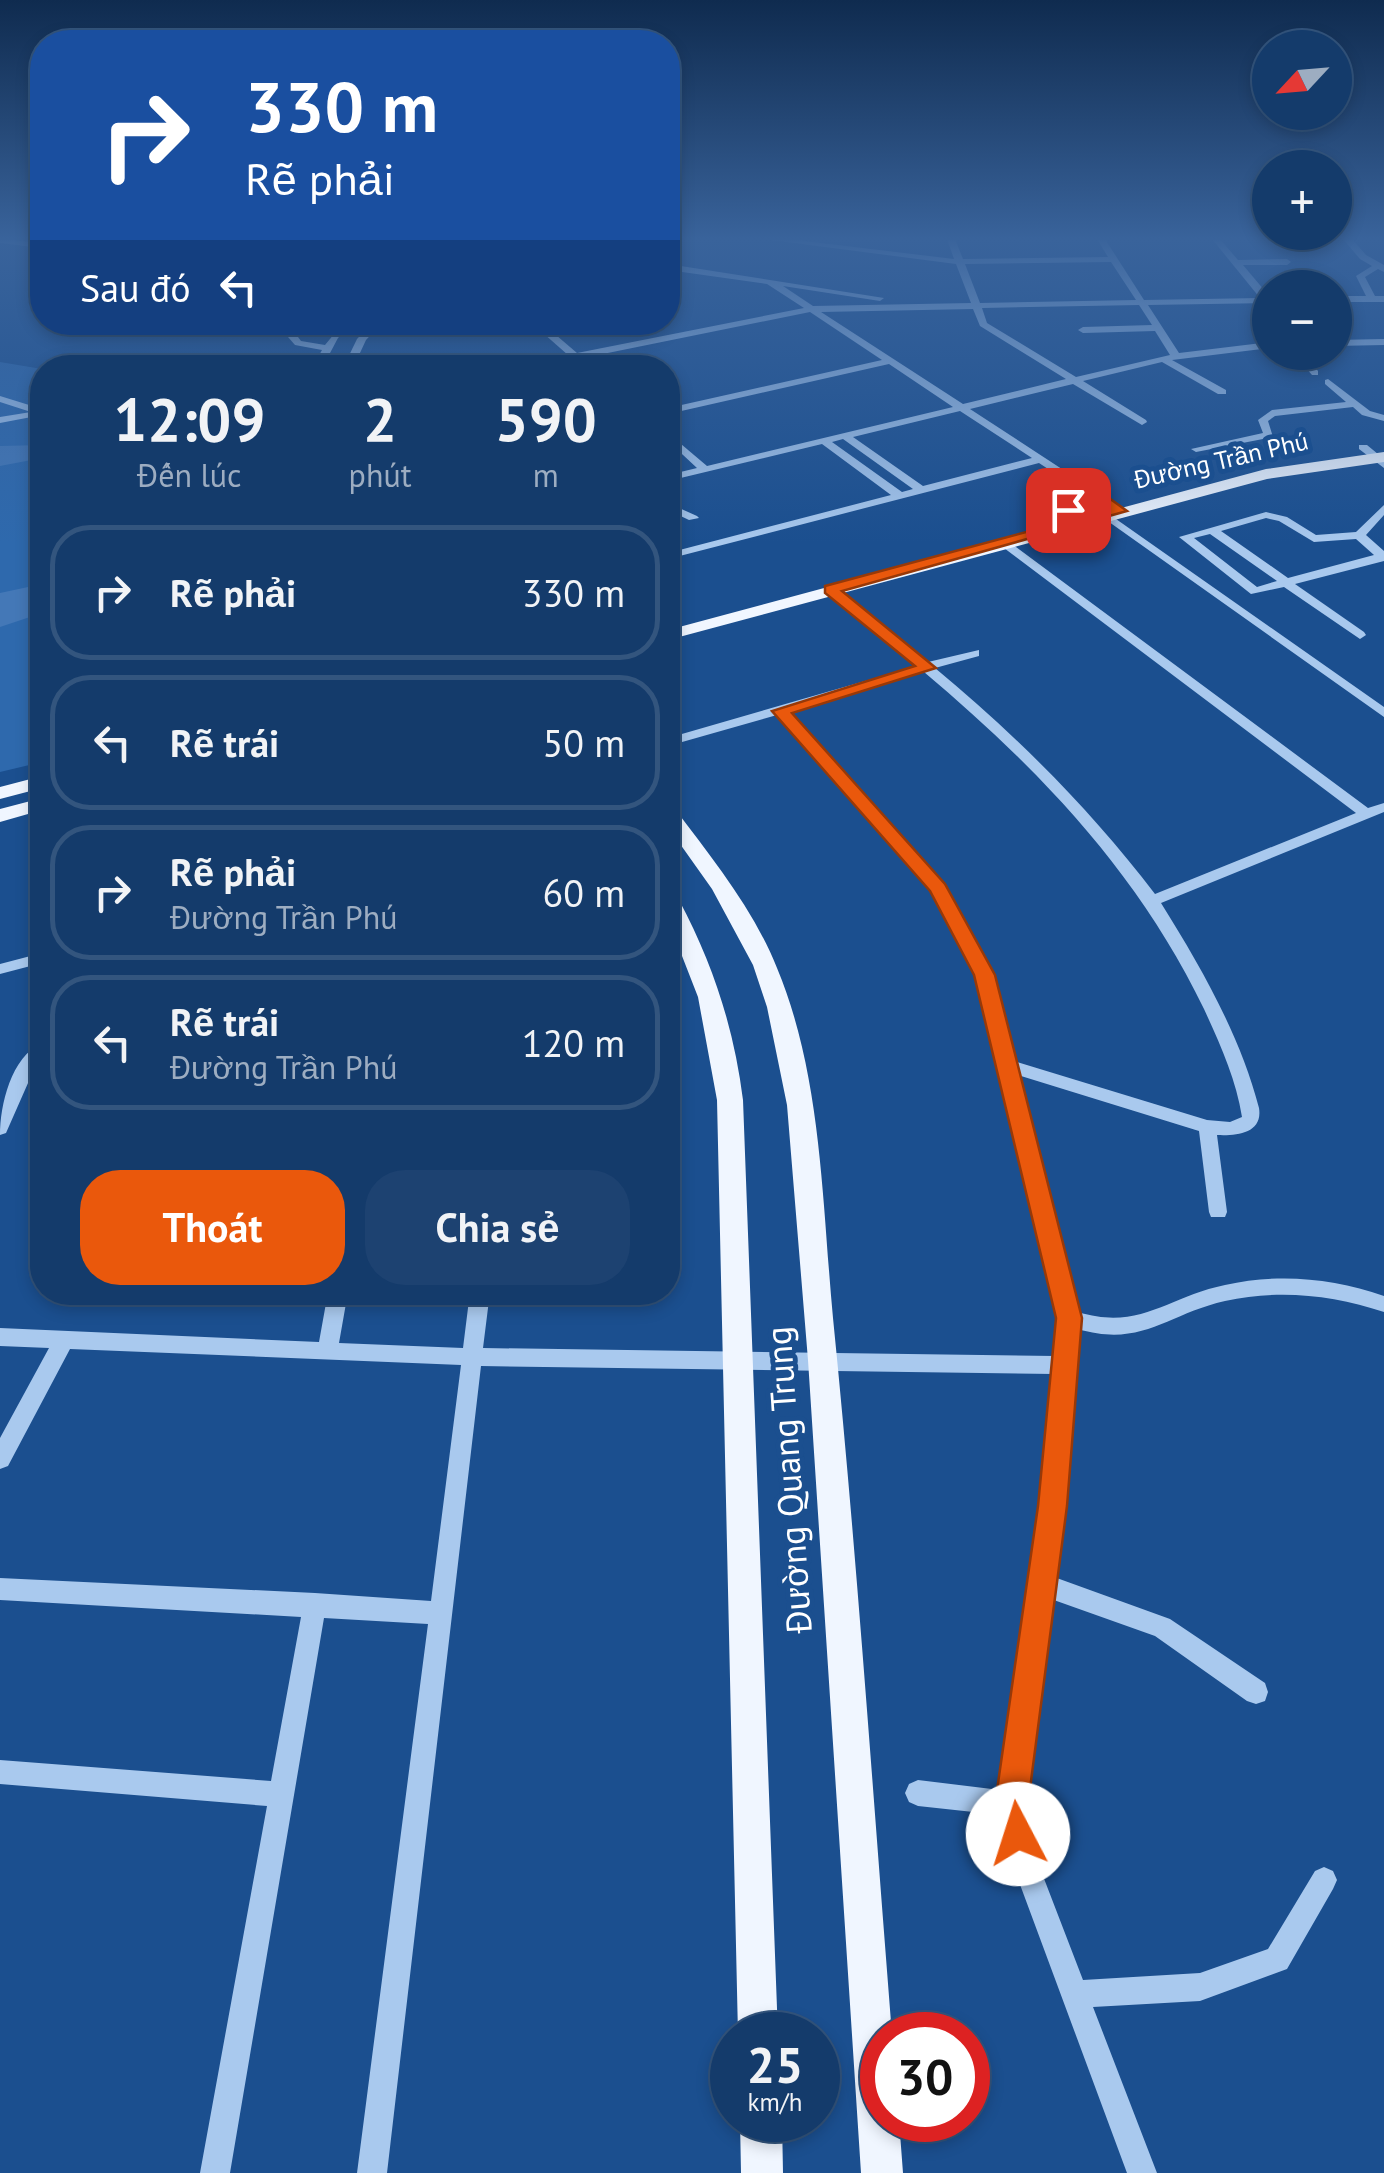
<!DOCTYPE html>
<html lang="vi">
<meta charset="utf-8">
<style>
:root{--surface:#143b6b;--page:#1d4271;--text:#f1f3f6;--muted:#9dadc1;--line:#33557e;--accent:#ea580c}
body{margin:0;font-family:"PT Sans",sans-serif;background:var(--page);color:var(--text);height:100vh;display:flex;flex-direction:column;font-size:38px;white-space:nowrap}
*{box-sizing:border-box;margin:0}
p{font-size:32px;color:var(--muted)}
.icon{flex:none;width:55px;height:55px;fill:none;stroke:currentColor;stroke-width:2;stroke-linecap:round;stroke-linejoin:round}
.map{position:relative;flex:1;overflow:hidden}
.sheet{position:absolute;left:30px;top:355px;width:650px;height:950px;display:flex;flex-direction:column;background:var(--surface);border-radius:40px;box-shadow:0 5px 15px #0003,0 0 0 2px var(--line)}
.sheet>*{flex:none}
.banner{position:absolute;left:30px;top:30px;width:650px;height:305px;border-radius:40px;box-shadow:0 5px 15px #0003,0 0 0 2px var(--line);background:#1a4fa0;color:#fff;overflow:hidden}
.needle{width:65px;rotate:244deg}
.buttons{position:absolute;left:1252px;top:30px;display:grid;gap:20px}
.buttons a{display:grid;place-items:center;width:100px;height:100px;border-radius:50%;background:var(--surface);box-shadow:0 5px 15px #0003,0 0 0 2px var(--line);font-size:50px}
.speed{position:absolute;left:710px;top:2012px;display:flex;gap:20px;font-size:50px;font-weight:700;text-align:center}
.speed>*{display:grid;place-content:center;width:130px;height:130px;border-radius:50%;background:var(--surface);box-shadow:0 5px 15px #0003,0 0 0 2px var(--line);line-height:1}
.speed small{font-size:25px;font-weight:400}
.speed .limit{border:15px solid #d22;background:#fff;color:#111}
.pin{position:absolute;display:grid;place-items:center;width:85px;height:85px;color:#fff;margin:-42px;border-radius:20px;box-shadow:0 5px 15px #0006}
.me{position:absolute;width:110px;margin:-55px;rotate:355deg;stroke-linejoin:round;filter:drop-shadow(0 0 8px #0008)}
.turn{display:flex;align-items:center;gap:35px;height:210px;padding:0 50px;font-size:45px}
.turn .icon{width:130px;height:130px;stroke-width:2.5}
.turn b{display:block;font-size:70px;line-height:85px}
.then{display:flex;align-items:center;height:95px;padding:0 50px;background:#0003;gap:20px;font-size:38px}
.eta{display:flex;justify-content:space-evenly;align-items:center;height:170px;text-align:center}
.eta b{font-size:60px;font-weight:700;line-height:70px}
.cta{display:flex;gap:20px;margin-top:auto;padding:20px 50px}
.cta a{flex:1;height:115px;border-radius:40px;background:var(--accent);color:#fff;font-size:40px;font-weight:700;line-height:115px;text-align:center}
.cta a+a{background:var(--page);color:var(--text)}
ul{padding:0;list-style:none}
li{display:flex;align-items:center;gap:30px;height:135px;margin:0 20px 15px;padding:0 30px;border:5px solid var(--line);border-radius:40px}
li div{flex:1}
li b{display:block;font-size:38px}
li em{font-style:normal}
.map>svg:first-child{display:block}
.green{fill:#2e69ad}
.building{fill:#4478b7}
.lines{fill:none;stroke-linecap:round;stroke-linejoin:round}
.minor{fill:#a9c9ee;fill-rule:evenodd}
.major{fill:#f0f6ff;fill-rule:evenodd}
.route{fill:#ea580c;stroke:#983908;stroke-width:2.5}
.labels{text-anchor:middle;stroke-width:10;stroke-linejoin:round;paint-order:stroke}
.far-street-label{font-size:25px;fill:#fff;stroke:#1b4f8f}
.near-street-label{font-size:35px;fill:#fff;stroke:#1b4f8f}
</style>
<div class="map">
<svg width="1384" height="2173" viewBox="0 0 1384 2173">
<rect width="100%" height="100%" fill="#1b4f8f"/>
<!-- green -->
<path class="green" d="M0,362l42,7v393l-42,10z"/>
<!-- building -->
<path class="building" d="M42,445v13l-42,8v-20z
M42,584v29l-42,14v-34z"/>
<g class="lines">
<!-- minor -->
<path class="minor" d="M0,239l42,4v5l-42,-5z
M763,239h25l166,20 -7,-20h8l8,20 145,-2 -11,-18h8l39,61 116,-2 -48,-59h8l18,21 49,-1 4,3 -4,3h-44l27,32v6l-122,2 31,48 91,-11v6l-98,12 54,30v4h-8l-56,-32 -79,19 63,39 1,2 -5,3 -69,-41 -103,25 153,100v4h-8l-76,-50 -371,96v-6l223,-58 -69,-51 -154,37v-6l29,-7 -29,-27v-8l39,33 246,-59 -64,-43 -221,50v-6l214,-48 -72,-48 -227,46 10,10h-10l-10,-9 -40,9h-21l56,-13 -25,-22 -59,-11h25l40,7 28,24 227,-45 -37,-24 -99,-14v-6l216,34 -4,3 -97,-15 30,20 158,-3 -15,-39zM1111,262l25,38 -156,3 -15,-39zM1139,305l13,20 -69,2 -5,3 5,3 72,-2 15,24 -94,22 -89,-54 -5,-15zM973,309l7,17 86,53 -103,25 -142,-92zM960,411l72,47 -109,28 -70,-49zM843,439l70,50 -11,3 -70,-50z
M1343,239h9l14,16 18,10v7l-6,-3 -13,8 10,19h9v6h-49v-6h31l-10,-20 16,-10 -12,-7z
M296,322h9l-7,15 3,4 24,4 19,-23h10l-16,16 -16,30h-10l10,-18 -27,-5 -7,-8z
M373,322h10l-17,18 -13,28h-10l14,-29z
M1384,339v6l-49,1v-6z
M1292,352h10l16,19v4h-6z
M1328,379l42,32 14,4v6l-22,-6 -9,-8 -78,9 -7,5 5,16 -77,15 -5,-3 72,-16 -5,-13 14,-10 74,-8 -21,-18v-4z
M0,396l42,13v6l-42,8v-6l31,-5 -31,-10z
M1359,445h8l17,14v9l-25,-19z
M668,503l29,13 2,2 -10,2 -21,-10z
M1384,505v10l-18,20 18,16v10l-89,23 69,48 2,3 -6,4 -76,-52 -33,7 -72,-57 87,-25 21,5 29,18 40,-3zM1266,518l13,3 35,21 42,-3 18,16 -86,23 -67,-47zM1210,534l67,47 -20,6 -63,-49z
M1106,512l278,195v10l-282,-200v-4z
M1000,541h8l360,267 16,-5v9l-223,91c40,64 79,132 98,205 4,25 -22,28 -42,27l10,77 -2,5h-14l-2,-5 -10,-81 -178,-55 57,236c62,19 89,-15 147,-27 53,-12 108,-7 159,11v16c-51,-17 -105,-23 -159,-11 -58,13 -83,47 -147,28l-2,30 2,6 -4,7 -11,134 -9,71 116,42 95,64 3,9 -3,9 -9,3 -9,-3 -92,-65 -104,-37 -27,205 14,59 45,117 117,-7 68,-24 47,-78 9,-4 9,4 4,9 -4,9 -46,80 -87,32 -107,6 64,166h-30l-115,-310 -11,-48 -83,-9 -9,-4 -4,-9 4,-9 9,-4 82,10 41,-284 13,-132 -573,-8 -94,807h-30l71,-549 -104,-6 -94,555h-30l67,-367 -267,-22v-24l271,21 30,-164 -301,-17v-22l315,15 116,8 30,-236 -391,-16 -62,117 -8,3v-31l49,-90 -49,-2v-18l319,14 9,-50h20l-9,51 124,5 7,-56h20l-7,56 572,8 4,-38 -58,-252 -25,-91 -44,-85 -155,-175 -109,31v-8l249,-72 -90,-74 -2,-3 6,-4 97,77 51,-12v6l-44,12c82,68 156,142 220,226l201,-81 -356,-268zM924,672c115,97 214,200 280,337 16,35 32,70 38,108l-12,5 -23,-2 -190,-58 -25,-87 -49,-90 -155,-174z
M42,953v10l-42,11v-10z
M42,1043v17l-10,14 -26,59 -6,2c0,-30 11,-78 42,-92z"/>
<!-- major -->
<path class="major" d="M1384,452v10l-117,17 -599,161v-10l598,-161z
M42,776v12l-42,11v-12z
M42,798v12l-42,12v-13z
M668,807l7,2c37,49 79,101 102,159 45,108 45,234 56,350 24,238 40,478 59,717h-10v85h17l4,53h-42l-53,-813 -21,-255 -20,-98 -14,-42 -41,-76 -44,-62z
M668,893l11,7c34,64 55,128 64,200l35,935h-40l-21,-935 -19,-103 -30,-77z
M740,2120h42l1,53h-42z"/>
</g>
<!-- sky -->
<linearGradient id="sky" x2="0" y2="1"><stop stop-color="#0f2b4f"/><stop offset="0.44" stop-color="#39639b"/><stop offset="1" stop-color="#39639b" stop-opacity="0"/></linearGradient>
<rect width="1384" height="543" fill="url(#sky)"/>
<!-- route -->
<path class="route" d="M1099,498h10l18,13 -285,80 94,77 -144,45 153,171 50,91 87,343 -15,188 -39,298 7,30 -5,12 -12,4 -12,-4 -11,-42 43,-298 18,-188 -82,-343 -44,-84 -158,-180 143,-45 -90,-73v-7l283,-76 -6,-4 -34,9 -8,-5z"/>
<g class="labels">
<!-- far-street labels -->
<g class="far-street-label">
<text transform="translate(1221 460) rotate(-13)" y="9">Đường Trần Phú</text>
</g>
<!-- near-street labels -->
<g class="near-street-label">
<text transform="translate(789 1480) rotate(-94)" y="12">Đường Quang Trung</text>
</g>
</g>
</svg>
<div class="buttons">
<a><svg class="needle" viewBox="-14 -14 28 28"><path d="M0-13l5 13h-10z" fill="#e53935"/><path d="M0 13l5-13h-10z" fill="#9dadc1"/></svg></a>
<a>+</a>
<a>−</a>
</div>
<div class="speed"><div>25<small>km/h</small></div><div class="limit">30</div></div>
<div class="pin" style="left:1068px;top:510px;background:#d93025"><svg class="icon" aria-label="arrive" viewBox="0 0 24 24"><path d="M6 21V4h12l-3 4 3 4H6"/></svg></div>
<svg class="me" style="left:1018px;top:1834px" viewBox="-20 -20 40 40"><circle r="19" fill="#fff"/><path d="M0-13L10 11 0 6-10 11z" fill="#ea580c"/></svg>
<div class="banner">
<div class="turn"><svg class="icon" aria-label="right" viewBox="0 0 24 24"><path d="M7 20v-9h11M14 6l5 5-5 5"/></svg><div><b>330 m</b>Rẽ phải</div></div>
<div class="then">Sau đó<svg class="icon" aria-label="left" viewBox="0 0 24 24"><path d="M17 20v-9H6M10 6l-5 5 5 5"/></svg></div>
</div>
<section class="sheet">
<div class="eta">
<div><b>12:09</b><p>Đến lúc</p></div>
<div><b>2</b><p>phút</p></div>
<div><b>590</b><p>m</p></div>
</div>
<ul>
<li><svg class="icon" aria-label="right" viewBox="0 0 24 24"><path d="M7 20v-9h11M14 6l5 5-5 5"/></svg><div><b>Rẽ phải</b></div><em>330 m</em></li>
<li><svg class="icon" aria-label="left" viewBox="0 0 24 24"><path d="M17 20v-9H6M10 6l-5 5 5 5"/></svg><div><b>Rẽ trái</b></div><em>50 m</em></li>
<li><svg class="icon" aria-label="right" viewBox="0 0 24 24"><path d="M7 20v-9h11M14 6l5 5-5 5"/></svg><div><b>Rẽ phải</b><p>Đường Trần Phú</p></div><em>60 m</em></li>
<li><svg class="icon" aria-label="left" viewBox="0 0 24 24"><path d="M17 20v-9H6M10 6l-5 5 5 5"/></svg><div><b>Rẽ trái</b><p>Đường Trần Phú</p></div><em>120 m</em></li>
</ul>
<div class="cta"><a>Thoát</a><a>Chia sẻ</a></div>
</section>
</div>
